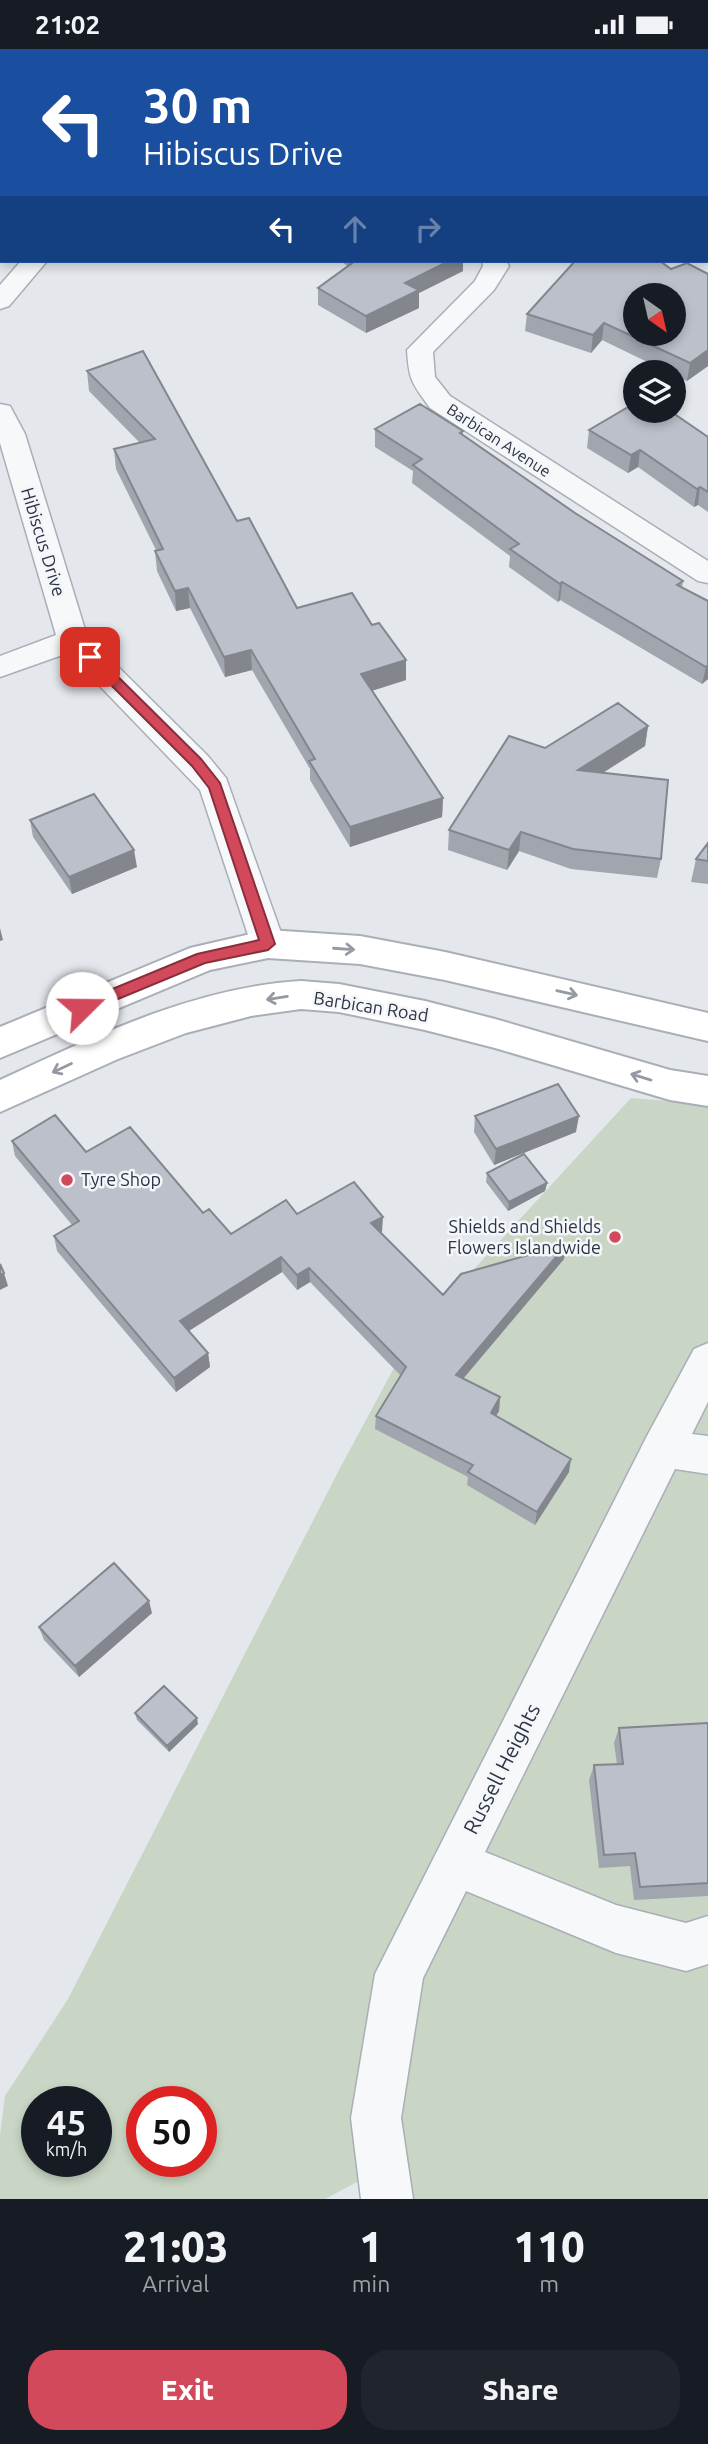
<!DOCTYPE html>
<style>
:root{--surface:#171b24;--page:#20242c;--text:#f1f3f6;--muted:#9ea1a6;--accent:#d1495b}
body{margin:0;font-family:Ubuntu,sans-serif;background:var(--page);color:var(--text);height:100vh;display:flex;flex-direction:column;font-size:26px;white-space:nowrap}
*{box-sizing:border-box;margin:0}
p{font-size:23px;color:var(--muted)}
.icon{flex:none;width:38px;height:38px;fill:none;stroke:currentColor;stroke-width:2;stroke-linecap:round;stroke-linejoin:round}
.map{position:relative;height:2150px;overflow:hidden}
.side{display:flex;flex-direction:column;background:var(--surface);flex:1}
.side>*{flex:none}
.banner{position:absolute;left:0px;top:0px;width:709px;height:214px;box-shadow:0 4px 10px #0003;background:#1a4fa0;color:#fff;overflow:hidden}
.needle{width:46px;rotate:146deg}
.controls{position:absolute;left:623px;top:234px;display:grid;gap:14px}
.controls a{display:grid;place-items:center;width:63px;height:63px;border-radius:50%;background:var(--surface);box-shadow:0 4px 10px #0003;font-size:35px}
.speed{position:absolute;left:21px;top:2037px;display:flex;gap:14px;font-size:35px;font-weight:700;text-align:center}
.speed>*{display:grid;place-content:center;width:91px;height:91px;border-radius:50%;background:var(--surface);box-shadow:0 4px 10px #0003;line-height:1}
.speed small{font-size:18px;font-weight:400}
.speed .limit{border:10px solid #d22;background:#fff;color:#111}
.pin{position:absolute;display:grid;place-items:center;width:60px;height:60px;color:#fff;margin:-30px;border-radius:14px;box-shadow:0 4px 10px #0006}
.me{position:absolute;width:77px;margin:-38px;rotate:68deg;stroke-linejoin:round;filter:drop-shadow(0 0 5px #0008)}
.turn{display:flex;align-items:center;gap:24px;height:147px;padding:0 28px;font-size:32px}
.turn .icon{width:91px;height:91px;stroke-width:2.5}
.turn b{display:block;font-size:49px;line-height:60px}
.lanes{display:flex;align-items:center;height:66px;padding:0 28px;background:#0003;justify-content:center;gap:35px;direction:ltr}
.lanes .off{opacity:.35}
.eta{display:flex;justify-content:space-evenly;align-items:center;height:119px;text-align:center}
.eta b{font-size:42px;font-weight:800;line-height:49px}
.primary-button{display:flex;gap:14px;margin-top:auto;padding:14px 28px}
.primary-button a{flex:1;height:80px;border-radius:28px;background:var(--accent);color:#fff;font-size:28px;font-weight:800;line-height:80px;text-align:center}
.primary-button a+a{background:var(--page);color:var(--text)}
.status{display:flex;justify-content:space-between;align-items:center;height:49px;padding:0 35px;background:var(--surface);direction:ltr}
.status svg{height:19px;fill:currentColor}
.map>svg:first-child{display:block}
.green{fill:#c9d6c5;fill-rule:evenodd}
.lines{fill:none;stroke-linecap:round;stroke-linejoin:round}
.stream{fill:#9fb4cc;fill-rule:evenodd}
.minor-casing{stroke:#a9aeb7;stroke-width:3}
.secondary-casing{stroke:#a9aeb7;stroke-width:4}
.minor{fill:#f7f8fa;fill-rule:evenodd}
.secondary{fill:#fff;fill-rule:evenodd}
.wall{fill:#a1a5ae}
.shaded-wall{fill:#83868d}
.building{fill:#bbc0ca;stroke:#83868d;stroke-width:2;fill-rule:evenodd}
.oneway{stroke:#959aa2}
.route{fill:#d1495b;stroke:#882f3b;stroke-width:2}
.poi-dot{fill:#d1495b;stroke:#f4f6f9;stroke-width:2.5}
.labels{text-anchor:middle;stroke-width:5;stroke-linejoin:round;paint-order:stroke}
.far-street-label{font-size:16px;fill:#2b3445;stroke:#f4f6f9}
.street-label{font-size:18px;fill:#2b3445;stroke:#f4f6f9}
.poi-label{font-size:18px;fill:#2b3445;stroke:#f4f6f9;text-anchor:start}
.near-street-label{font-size:21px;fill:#2b3445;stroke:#f4f6f9}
</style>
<div class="status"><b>21:02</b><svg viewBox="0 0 49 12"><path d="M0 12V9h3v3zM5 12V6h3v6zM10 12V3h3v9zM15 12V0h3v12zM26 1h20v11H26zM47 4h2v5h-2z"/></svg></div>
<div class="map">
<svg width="708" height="2150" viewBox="0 0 708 2150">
<rect width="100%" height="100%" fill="#e4e7ec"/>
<!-- green -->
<path class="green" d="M631,1049l77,6v1095h-326l-10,-25 -47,25h-325v-63l5,-40 63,-97 271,-529 70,-130zM37,2053h59v59h-59zM142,2053h59v59h-59z"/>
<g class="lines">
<!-- stream -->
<path class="stream" d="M507,0h11l-12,2z
M0,107h2v6h-2z"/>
<defs>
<path id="minor" d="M707,171h1v15h-1z
M21,212h26l-38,45 -9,3v-24z
M482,212h24l3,5 -15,24 -61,62 2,25 15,19 258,165v22l-10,-2 -268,-173c-18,-25 -21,-27 -23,-58l68,-69 8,-15z
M0,355l10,2 15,28 62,202 120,119 19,23 59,166 -5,9 -12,4 -12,-4 -5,-9 -51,-154 -132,-137 -68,24v-21l56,-21 -56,-192z
M708,1294v59l-16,32 16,2v38l-33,-5 -190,383 131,53 70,18 22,-7v48l-22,7 -70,-18 -150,-62 -43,87 -22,140 12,81h-52l-10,-81 24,-144 272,-538 47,-87z"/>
<path id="secondary" d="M268,881l92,6 85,16 263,61v28l-263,-61 -85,-16 -92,-6 -58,12 -210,88v-31l190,-79z
M301,932l38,3 86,17 70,18 175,51 38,6v30l-38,-6 -175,-52 -70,-18 -86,-18 -38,-3 -50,7 -65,17 -68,26 -118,53v-32c95,-44 196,-93 301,-99z"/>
</defs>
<!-- minor casing -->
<use href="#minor" class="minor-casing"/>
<!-- secondary casing -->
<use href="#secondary" class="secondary-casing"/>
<!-- minor -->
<use href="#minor" class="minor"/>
<!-- secondary -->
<use href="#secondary" class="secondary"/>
</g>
<!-- wall -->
<path class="wall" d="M226,0h61v2h-60z
M708,0v141h-1v-139z
M340,212h123v10l-44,22v15l-53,25 -48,-28v-17l30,-22z
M671,220l37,5v92l-21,15 -13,-6v-2h-4l-68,-33 -11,13 -66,-22 2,-17z
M87,322l150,150 60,87 75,17 34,35v20l-34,11 71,107 -1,19 -92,30 -40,-67v-11l-58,-99 -27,7 -35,-69 -14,3 -19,-40 -2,-20 1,-1 -40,-81 -2,-20 26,-6 -51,-52z
M375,380l88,2v4l112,78 108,68 -1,7 26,13v78l-6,5 -142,-84 -2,2 -49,-35 1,-11 -98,-73 1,-12 -38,-24z
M589,381l119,7v75l-10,-7 -4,2 -56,-40 -10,6 -41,-25z
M648,677l-3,20 -42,27 58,86 -4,19 -86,-9 -52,-18 -12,19 -59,-20 1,-20 96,-82z
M30,771l107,47 -65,27 -39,-57z
M708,794v41l-17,-2 5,-23z
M475,1067l101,16 -82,33 -20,-33z
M12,1092l74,11 117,61 28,21 66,-20 85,18 -1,1 62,62 124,-51 -3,15 -100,119 36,19 -1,14 -3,5 73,56 -34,53 -68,-40 1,-8 -93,-48 1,-13 25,-40 -91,-94 -13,8 -15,-18 -93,59 19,22 2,14 -34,25 -119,-141 -3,-15 18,-11 -57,-69z
M487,1124l60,10 -2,8 -37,20 -22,-29z
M152,1564l-73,64 -35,-37 -5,-13z
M135,1664l63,11 -29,28 -32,-32z
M708,1674v173l-74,4 -4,-34 -31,2 -10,-88 5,-15 23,-1 -3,-21 5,-15z"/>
<!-- shaded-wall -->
<path class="shaded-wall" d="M241,0h46v2h-46z
M2,154v21l-2,4v-22z
M449,212h14v10l-44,22v15l-53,25v-17l39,-33z
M604,274l-2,17 -11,13 2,-18z
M708,301v16l-21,15 3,-18z
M640,401l-2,17 -10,6 3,-18z
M700,438l-2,18 -4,2 3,-18z
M562,533l-2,18 -2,2 2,-18z
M188,539l2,20 -14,3 -1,-20z
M251,601l1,20 -27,7 -1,-20z
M406,611v20l-45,14v-20z
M708,616v14l-6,5 4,-17z
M648,677l-3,20 -70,44 3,-20z
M443,749l-1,19 -92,30v-20z
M521,783l-2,19 -12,19 2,-20z
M134,801l3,17 -65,27 -3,-17z
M0,879l3,12 -3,1z
M579,1067l-3,16 -82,33 2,-16z
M547,1134l-2,8 -37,20 1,-9z
M383,1168l-1,15 -11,6v-15z
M567,1195l-3,15 -109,129 1,-13z
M281,1208l1,15 -100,63 -2,-14z
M309,1219l1,14 -13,8v-15z
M4,1224l4,13 -8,4v-15z
M208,1304l2,14 -34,25 -2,-14z
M500,1348l-1,14 -10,16 2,-14z
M571,1410l-2,13 -34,53 2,-13z
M149,1552l3,12 -73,64 -4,-11z
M197,1669l1,6 -29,28 -2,-6z"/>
<!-- building -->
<path class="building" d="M54,0h60l1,1 -61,1z
M605,0h103v124h-1v-122h-108z
M0,115h2v39l-2,3z
M355,212h94l-44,22 14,7 -53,26 -48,-28z
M575,212h85l11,8 16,-6 21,11v76l-18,13 -86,-40 -11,12 -66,-21zM635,247h39v38h-39z
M143,302l94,170 12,-3 48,90 55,-15 20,32 7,-2 27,37 -45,14 82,124 -93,29 -41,-66 6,-2 -64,-109 -27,7 -36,-69 -13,3 -20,-40 8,-2 -49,-100 41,-10 -68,-68z
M635,354v8h35l38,26v55l-8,-5 -3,2 -57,-39 -9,5 -42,-25z
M420,355l43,27 -3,2 115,80 108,68 -6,4 31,16v64l-2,2 -144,-85 -2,2 -50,-35 9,-5 -106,-79 9,-6 -47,-30z
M618,654l30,23 -70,44 90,10 -7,79 -88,-10 -52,-17 -12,18 -60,-20 60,-94 36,12z
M94,745l40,56 -65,27 -39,-57z
M708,794v18l-12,-2z
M558,1035l21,32 -83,33 -21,-33z
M55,1066l31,37 44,-25 73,86 6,-4 22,25 55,-34 11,14 57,-32 29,35 -12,6 72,72 18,-21 106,-30 -111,131 44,22 -9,16 80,46 -34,53 -69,-40 5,-7 -97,-49 30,-49 -97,-99 -12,7 -16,-18 -101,64 28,32 -34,25 -120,-142 25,-15 -67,-80z
M524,1105l23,29 -38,19 -22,-29z
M0,1215l4,9 -4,2z
M114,1514l35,38 -74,65 -36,-39z
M164,1637l33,32 -30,28 -32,-33z
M708,1674v160l-68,4 -5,-34 -31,2 -10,-90 29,-1 -4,-36z"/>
<!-- one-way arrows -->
<defs><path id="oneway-shaft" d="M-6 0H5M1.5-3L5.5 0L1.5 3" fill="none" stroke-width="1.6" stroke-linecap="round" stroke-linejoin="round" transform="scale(1.75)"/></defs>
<g class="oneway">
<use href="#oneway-shaft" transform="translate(344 900) rotate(4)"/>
<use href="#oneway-shaft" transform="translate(567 944) rotate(13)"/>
<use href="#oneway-shaft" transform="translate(277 949) rotate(171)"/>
<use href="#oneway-shaft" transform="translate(62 1019) rotate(155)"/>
<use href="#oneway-shaft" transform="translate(641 1028) rotate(-163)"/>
</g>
<!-- route -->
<path class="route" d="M90,604l5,1 106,105 19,24 55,161 -7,6 -63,13 -123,51 -6,-2 -2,-4 2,-4 121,-50 62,-14 -50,-152 -17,-22 -106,-106v-6z"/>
<!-- markers -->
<g class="poi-dot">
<circle cx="67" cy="1131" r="7"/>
<circle cx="615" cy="1188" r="7"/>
</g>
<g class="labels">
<!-- far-street labels -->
<g class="far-street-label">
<text transform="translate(499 391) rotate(33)" y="6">Barbican Avenue</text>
</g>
<!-- street labels -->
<g class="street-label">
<text transform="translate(43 493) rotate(73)" y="6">Hibiscus Drive</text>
<text transform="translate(371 958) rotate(9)" y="6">Barbican Road</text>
</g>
<!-- poi labels -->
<g class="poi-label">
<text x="81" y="1137">Tyre Shop</text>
<text x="601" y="1184" text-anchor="end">Shields and Shields<tspan x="601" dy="21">Flowers Islandwide</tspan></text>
</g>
<!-- near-street labels -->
<g class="near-street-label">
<text transform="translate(502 1720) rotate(-63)" y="7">Russell Heights</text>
</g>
</g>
</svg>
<div class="controls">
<a><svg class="needle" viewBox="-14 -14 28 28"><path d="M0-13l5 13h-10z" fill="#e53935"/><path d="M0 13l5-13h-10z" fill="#9ea1a6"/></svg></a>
<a><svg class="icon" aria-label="layers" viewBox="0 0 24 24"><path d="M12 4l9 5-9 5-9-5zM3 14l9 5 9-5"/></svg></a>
</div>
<div class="speed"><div>45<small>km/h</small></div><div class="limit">50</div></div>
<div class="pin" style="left:90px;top:608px;background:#d93025"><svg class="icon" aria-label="arrive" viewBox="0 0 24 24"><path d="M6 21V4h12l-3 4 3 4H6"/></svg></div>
<svg class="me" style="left:82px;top:959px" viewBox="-20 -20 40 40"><circle r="19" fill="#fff"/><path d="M0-13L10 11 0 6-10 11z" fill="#d1495b"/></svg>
<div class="banner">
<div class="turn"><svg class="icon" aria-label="left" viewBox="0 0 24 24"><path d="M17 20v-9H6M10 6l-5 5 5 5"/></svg><div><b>30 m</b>Hibiscus Drive</div></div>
<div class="lanes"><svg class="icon" aria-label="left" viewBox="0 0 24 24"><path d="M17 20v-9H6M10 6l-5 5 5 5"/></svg><svg class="icon off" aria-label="ahead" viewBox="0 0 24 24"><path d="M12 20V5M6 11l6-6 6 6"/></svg><svg class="icon off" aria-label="right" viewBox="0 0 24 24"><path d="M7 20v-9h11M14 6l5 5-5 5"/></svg></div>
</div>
</div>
<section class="side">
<div class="eta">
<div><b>21:03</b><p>Arrival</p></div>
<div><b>1</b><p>min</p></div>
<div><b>110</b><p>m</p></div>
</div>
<div class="primary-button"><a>Exit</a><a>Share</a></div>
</section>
